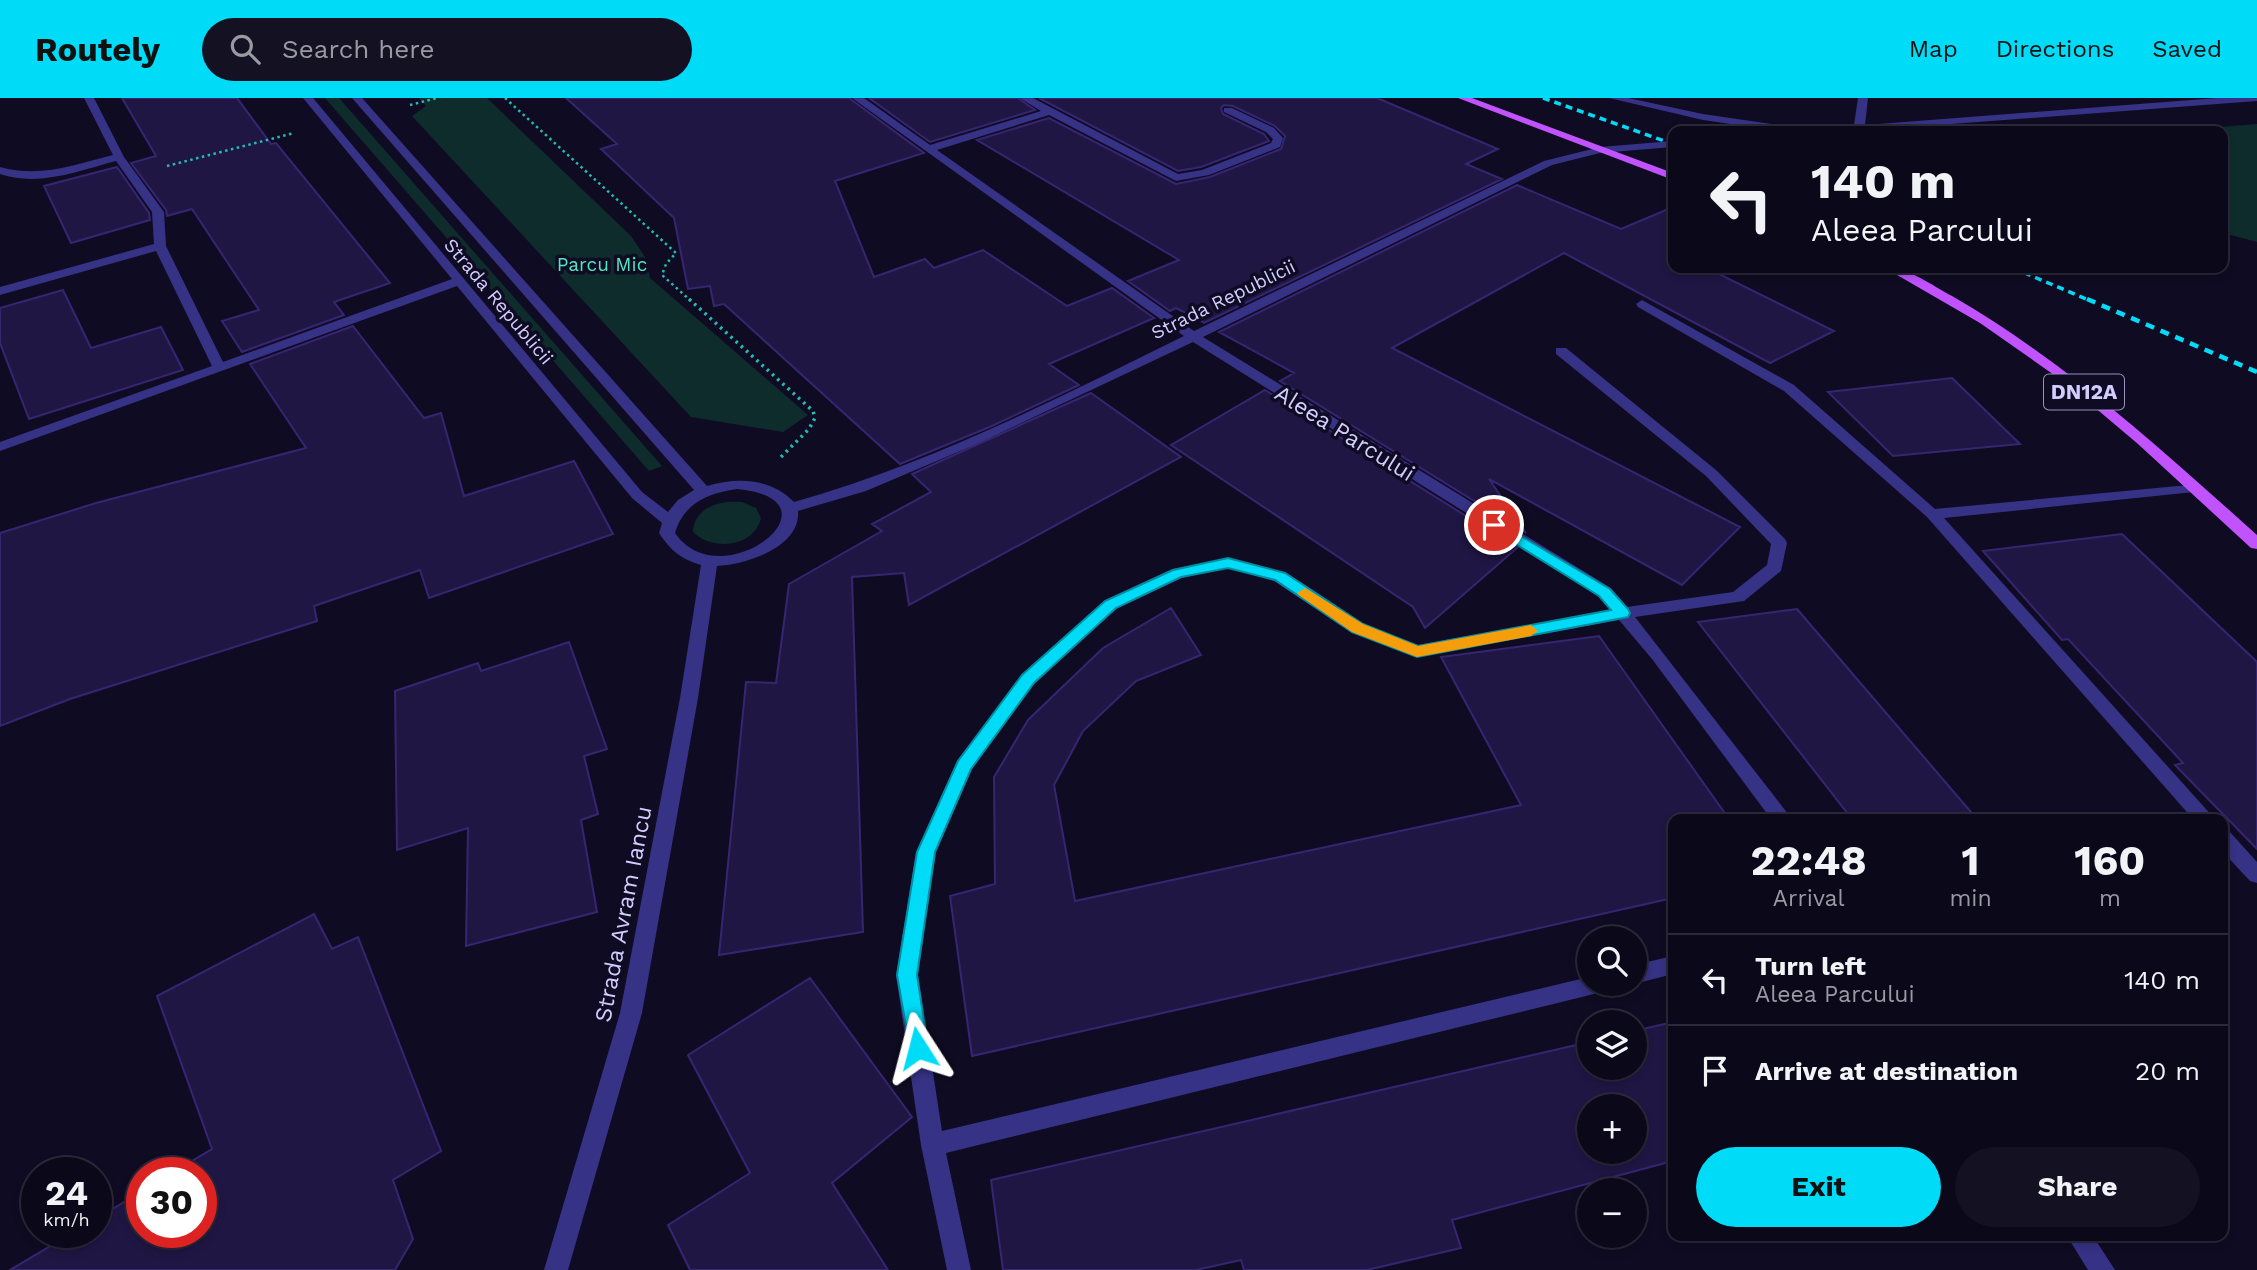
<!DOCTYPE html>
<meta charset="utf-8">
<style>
:root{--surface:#0b081a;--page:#141123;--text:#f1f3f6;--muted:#9a9aa2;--line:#2b2939;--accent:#00dbf7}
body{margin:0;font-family:"Work Sans",sans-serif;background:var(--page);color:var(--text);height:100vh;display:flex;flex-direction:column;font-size:26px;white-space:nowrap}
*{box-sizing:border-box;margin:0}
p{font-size:23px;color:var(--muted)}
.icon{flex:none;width:38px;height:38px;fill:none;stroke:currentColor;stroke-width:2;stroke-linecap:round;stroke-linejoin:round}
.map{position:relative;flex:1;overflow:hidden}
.sheet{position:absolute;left:1668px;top:716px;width:560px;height:427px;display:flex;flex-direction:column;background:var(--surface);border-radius:14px;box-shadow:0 4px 10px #0003,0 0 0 2px var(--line)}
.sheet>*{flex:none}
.banner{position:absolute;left:1668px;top:28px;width:560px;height:147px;border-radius:14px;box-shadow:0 4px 10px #0003,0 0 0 2px var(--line);background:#0b081a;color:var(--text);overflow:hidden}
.buttons{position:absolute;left:1577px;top:828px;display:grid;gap:14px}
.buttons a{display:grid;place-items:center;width:70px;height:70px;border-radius:50%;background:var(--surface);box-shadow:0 4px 10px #0003,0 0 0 2px var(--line);font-size:35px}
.speed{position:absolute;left:21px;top:1059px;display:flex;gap:14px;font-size:35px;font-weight:700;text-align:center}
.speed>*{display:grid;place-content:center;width:91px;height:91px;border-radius:50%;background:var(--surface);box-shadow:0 4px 10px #0003,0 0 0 2px var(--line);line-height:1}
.speed small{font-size:18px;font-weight:400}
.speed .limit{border:10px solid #d22;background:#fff;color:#111}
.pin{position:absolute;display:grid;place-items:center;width:60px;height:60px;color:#fff;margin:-30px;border:4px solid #fff;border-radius:50%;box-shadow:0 2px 7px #0007}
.me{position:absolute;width:77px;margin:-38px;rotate:351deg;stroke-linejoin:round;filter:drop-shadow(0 0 5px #0008)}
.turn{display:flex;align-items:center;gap:24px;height:147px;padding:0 28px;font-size:32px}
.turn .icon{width:91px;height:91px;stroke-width:2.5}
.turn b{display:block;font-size:49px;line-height:60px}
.eta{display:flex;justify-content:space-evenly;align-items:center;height:119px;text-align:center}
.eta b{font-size:42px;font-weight:700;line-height:49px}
.action{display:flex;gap:14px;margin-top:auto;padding:14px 28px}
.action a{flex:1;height:80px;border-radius:42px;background:var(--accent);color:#111;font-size:28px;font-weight:700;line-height:80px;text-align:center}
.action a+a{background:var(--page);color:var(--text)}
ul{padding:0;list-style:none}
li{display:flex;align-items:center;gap:21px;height:91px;padding:0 28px;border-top:2px solid var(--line)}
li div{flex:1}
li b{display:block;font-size:26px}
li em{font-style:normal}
header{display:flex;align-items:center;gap:42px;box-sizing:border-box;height:98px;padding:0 35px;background:var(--accent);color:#111}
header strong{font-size:33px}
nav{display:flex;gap:38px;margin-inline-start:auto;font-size:24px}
.search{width:490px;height:63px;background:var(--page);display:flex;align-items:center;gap:18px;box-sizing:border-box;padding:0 24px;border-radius:38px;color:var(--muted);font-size:26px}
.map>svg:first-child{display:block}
.green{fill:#0e2c2c}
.building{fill:#201644;stroke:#362672;stroke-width:2;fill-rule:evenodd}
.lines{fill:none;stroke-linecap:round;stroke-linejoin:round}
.path-far1{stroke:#23bcb5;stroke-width:2.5;stroke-dasharray:2.5 3.5;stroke-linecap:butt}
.path{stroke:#23bcb5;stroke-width:3.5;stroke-dasharray:2.5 4.5;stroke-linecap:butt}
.minor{fill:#363285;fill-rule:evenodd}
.major{fill:#c153ff;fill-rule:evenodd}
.rail-far1{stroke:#00dbf7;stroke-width:3.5;stroke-dasharray:7 5;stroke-linecap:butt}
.rail{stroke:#00dbf7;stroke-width:4.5;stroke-dasharray:9 7;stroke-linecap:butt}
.route{fill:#00dbf7;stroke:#008ea1;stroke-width:2}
.slow{fill:#f59e0b}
.labels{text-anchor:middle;stroke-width:7;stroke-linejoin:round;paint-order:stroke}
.far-park-label{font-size:19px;fill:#4ee9c4;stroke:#0f0b22}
.far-street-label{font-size:19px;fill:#d2ccff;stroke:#0f0b22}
.shield{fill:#0f0b22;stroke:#9892bd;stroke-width:2}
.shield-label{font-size:21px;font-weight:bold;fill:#d2ccff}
.street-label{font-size:23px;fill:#d2ccff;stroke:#0f0b22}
</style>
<header>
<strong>Routely</strong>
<div class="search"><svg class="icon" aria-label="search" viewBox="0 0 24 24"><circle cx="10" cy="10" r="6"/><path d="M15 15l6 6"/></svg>Search here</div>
<nav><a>Map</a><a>Directions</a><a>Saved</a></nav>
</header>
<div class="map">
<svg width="2257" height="1172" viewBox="0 0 2257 1172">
<rect width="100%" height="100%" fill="#0f0b22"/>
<!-- green -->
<path class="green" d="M325,0h14l323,368 -13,5z
M419,0h68l144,138 14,21 5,21 158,137 -25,17 -92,-15 -279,-301 14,-10z
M2257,26v118l-34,-9 -1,-102h-54z
M742,404l14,6 5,10c-7,30 -49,33 -68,14 1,-25 27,-32 49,-30z"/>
<!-- building -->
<path class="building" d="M122,0h115l34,46 5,-1 114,140 -56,19 10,13 -102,37 -20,-31 37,-11 -67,-101 -25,7 -1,-6 -35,-47 25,-7z
M566,0h283l75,55 -89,28 39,96 51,-18 9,9 49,-18 84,56 45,-18 42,30 -105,46 30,21 -87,41 -92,38 -176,-160 -10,2 -4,-20 -22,3 -14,-71 -73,-69 16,-5z
M869,0h149l17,12 -105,32z
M1039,0h338l121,51 -32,15 36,15 -298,144 -28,-15 -6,3 -42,-30 51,-21 -202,-120 72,-22 127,66 34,-7 71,-28 4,-13 -10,-10 -42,-20 -9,-1 -3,3 2,6 41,20 5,7 -68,26 -23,4z
M117,69l32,46 1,7 -79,23 -27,-57z
M1517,87l104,44 52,-22v61h34l127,63 -64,32 -206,-110 -172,95 348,179 -58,58 -193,-106 37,54 -246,-152 14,-8 -75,-41z
M63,192l28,58 70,-21 22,43 -154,49 -29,-76v-35z
M353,228l71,92 17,-5 23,83 110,-35 39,73 -184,64 -9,-28 -106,36 3,15 -247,78 -70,27v-193l96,-30 210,-55 -56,-84z
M1952,280l68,66 -127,12 -65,-64z
M1265,292l252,158 -92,80 -12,-21 -242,-162z
M1091,295l90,64 -272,148 -5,-32 -52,4 11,355 -144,23 27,-273 30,1 13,-99 93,-53 -10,-7 59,-32 -19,-18z
M2122,436l135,128v187l-82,-84 8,-2 -115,-124 -6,1 -79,-89z
M1171,510l30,47 -65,26 -53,50 -29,54 21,116 446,-96 -80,-148 158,-21 130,183h-56v79l-701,158 -22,-160 45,-12 -1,-107 34,-57 75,-72z
M1797,511l180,210h-125l-154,-197z
M569,544l38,107 -23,7 14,58 -17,6 16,92 -131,34 2,-118 -71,22 -2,-159 83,-28 3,8z
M314,816l18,35 26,-12 83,214 -48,29 20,59 -18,31h-385l64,-38h22v-13l46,-28v41h59v-60h-28l39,-23 -55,-153z
M810,880l102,139 -80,66 56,87h-198l-22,-45 82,-52 -62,-118z
M1673,924v139l-221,59 9,28 -94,22h-123l-3,-10 -45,10h-193l-12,-90 598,-138v26h45v-37zM1589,1008h45v46h-45z"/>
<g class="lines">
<!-- path-far1 -->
<path class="path-far1" d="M505,0l171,155 -10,11 -4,11 29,26
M410,7l27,-7
M167,68l127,-33"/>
<!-- path -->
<path class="path" d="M689,201l124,112 2,7 -6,11 -29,29"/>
<!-- minor -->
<path class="minor" d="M84,0h10l30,59 40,55 2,34 57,116 229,-83 -149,-181h10l329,394 26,20 10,-12 16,-10 -342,-392h10l345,388c30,-9 64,-8 87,16 136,-38 264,-104 390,-166l-332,-238h12l66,47 111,-34 -21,-13h13l145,76 24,-4 69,-27 2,-4 -7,-7 -42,-20v-4h8l42,20 9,10 -3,9 -71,28 -33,6 -127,-66 -112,35 257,181 350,-170 56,-14 73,-6v6l-73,6 -48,12 -349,172 408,251 16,19 106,-15 34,-27 4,-21 -65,-68 -150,-122v-6h10l150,122 69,69 2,4 -6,28 -37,30 -109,16 157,202h-21l-119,-160 -33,-39 -202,37 -66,-25 -77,-51 -45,-13 -47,10 -65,30 -83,75 -62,86 -36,83 -18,123 24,156 647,-154v7h20l-3,7 -8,2 -652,160 25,117h-24l-26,-125 -25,-170 20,-123 41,-91 65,-86 83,-75 67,-31 57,-11 57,15 77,51 55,21 193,-35 -12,-14 -406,-254 -214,101 -113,48 -68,20c3,36 -52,54 -81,55l-19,132 -56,315 -74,257h-24l76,-257 60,-315 21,-133c-20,-6 -30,-14 -42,-32l3,-10 -30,-25 -175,-212 -457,165v-9l212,-76 -56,-115 -156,44v-8l154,-43 -2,-32 -36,-51c-38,10 -77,26 -116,13v-7c40,11 74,-2 113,-12zM737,391c112,11 -16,111 -62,44 9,-30 33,-40 62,-44z
M1609,0h19l75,16 95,14 5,3h-25l-75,-11z
M1858,0h10l-3,27 352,-27h40v3l-398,30h-43l5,-3 33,-3z
M1642,202l152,85 141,124 264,-25 3,3 -3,3 -5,2 -250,26 271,301h-22l-266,-302 -143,-126 -146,-84 -2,-3z
M2222,731l7,2 28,31v21l-7,-2 -28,-30z
M1673,858v18l-39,10h-2h2v-19z
M2067,1138h26l22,34h-27z"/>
<!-- major -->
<path class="major" d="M1458,0h14l201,75v7z
M1885,170c24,-1 46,17 67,28 114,66 208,152 305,239v14l-6,-1 -113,-104 -71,-60 -87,-61z"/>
<!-- rail-far1 -->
<path class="rail-far1" d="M1543,0l130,46
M2013,170l78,33"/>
<!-- rail -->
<path class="rail" d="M2087,201l170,73"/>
</g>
<!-- route -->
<path class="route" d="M1494,422l116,69 18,20 2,4 -2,4 -211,40 -65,-25 -77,-52 -47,-12 -47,9 -65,31 -82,75 -63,86 -36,83 -18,123 11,73 -3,6 -7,3 -7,-3 -14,-79 20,-123 41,-91 64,-86 83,-74 68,-31 55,-12 57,15 78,51 55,22 193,-36 -12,-14 -109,-68 -3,-3z"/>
<!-- slow -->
<path class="slow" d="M1305,490l58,36 55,22 113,-21 7,6 -7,5 -114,21 -65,-25 -52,-36 -3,-3z"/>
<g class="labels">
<!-- far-park labels -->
<g class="far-park-label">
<text x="602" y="173">Parcu Mic</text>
</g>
<!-- far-street labels -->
<g class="far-street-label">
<text transform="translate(1223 201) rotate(-26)" y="7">Strada Republicii</text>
<text transform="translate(499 203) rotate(50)" y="7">Strada Republicii</text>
</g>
<!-- shield labels -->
<rect class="shield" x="2044" y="276.5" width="80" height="35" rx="5"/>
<g class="shield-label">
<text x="2084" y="301">DN12A</text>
</g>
<!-- street labels -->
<g class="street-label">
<text transform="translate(1345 335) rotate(32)" y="8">Aleea Parcului</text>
<text transform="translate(623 816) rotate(-79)" y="8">Strada Avram Iancu</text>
</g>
</g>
</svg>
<div class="buttons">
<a><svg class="icon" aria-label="search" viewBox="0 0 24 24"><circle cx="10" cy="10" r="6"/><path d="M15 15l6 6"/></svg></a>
<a><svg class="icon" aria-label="layers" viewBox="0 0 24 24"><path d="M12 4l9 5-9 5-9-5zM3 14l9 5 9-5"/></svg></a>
<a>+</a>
<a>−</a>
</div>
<div class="speed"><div>24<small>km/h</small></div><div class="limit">30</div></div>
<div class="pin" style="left:1494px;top:427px;background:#d93025"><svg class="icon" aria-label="arrive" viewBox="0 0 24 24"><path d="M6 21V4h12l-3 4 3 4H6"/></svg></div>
<svg class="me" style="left:918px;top:950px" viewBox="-20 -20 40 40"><path d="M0-17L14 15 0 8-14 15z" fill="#00dbf7" stroke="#fff" stroke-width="4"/></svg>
<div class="banner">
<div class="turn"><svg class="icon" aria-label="left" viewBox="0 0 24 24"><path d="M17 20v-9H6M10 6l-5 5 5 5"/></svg><div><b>140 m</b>Aleea Parcului</div></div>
</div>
<section class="sheet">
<div class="eta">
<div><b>22:48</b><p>Arrival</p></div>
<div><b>1</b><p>min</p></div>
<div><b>160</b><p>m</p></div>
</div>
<ul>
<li><svg class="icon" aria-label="left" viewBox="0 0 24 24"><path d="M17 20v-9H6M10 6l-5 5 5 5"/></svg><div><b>Turn left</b><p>Aleea Parcului</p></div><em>140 m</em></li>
<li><svg class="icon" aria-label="arrive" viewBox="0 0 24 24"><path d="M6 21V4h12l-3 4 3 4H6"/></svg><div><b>Arrive at destination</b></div><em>20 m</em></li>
</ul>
<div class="action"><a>Exit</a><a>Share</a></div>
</section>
</div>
